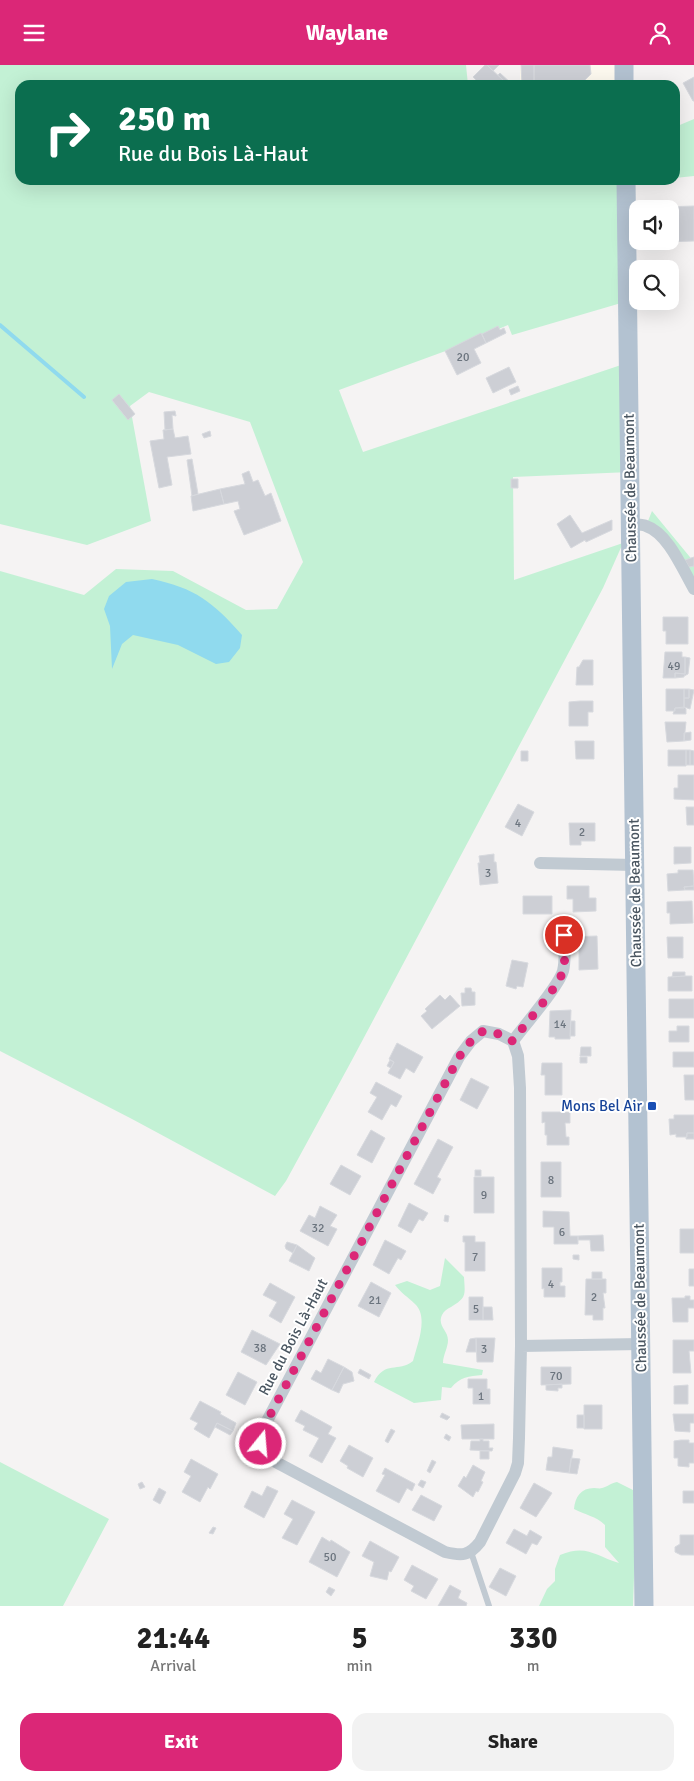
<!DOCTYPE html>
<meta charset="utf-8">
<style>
:root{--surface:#fff;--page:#f2f2f2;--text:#222;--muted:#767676;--accent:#db2777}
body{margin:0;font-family:Signika,sans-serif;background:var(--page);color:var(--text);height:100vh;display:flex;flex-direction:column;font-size:19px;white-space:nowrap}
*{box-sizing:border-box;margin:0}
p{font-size:16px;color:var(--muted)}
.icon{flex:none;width:28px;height:28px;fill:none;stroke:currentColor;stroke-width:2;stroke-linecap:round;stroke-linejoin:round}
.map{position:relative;height:1541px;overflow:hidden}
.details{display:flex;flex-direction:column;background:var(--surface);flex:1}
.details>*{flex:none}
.banner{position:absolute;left:15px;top:15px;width:665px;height:105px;border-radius:15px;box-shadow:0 5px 20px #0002;background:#0b6e4f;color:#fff;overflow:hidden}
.fabs{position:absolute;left:629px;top:135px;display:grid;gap:10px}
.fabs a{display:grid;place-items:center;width:50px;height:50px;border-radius:10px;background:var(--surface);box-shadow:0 5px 20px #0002;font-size:25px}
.pin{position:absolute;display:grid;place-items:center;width:42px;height:42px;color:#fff;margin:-21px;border:2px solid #fff;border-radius:50%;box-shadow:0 1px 5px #0007}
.me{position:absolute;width:55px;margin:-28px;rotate:17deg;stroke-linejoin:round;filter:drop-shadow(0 0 4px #0008)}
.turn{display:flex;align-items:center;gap:18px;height:105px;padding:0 20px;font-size:22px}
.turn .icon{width:65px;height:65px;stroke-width:2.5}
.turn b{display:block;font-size:35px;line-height:42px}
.eta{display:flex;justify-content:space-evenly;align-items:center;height:85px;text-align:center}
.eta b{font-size:30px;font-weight:700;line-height:35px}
.cta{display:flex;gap:10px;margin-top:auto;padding:10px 20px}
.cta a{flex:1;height:58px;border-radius:15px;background:var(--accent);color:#fff;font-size:20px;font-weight:700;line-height:58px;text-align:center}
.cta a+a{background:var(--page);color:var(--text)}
header{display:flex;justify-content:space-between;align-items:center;height:65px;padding:0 20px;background:var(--accent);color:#fff;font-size:22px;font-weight:700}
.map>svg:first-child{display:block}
.commercial{fill:#fdf9ef}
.green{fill:#c3f1d5}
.water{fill:#90daee}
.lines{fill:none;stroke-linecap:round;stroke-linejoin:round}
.stream{stroke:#90daee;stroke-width:4}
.building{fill:#cdcfd5;stroke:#d7d9de}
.service{stroke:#c1cad2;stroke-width:6}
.minor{stroke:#c1cad2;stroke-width:12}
.primary{stroke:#b3c2d1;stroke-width:19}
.route{stroke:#db2777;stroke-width:9;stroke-dasharray:0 16.2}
.transit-dot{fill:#1a4fb4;stroke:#fff;stroke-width:2}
.labels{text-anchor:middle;stroke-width:4;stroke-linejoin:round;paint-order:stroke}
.number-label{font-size:12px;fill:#6b747e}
.street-label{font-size:15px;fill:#4a5661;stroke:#fff}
.transit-label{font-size:15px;fill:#164399;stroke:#fff;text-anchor:end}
</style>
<header><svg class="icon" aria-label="menu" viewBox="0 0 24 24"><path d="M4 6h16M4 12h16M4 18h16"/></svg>Waylane<svg class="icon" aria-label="person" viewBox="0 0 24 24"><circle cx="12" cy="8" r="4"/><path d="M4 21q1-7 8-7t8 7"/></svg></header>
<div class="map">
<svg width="694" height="1541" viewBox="0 0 694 1541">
<rect width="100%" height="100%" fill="#f5f3f3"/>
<!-- commercial -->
<path class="commercial" d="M520,0h104v20h-104z"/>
<!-- green -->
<path class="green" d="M0,0h466l2,20h-448v95h606l2,121 -116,34 -4,-10 -57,24 -112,41 24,62 258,-87 9,107 -117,5 1,103 109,-37 -20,45 -251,472 -66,121 -11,15 -143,-77 -132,-68v-480l84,24 32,-26 57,2 73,39 31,-1 26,-47 -53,-140 -101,-30 -19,14 21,115 -64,24 -87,-21z
M694,54v57l-19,2v-51z
M652,446l42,51v27l-26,-45 -22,-18z
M445,1193l19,19c1,18 3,20 -13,30 -4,2 -7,4 -9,8 -5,11 6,15 6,25 0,8 -5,15 -5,23l40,7 -1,5c-13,1 -22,2 -31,13l-9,-1 -1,13 -27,3 -40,-21c11,-22 24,-9 39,-21 4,-16 16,-44 2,-57 -7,-7 -14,-11 -20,-19l12,-4 23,9 10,-4z
M0,1397l109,57 -46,87h-63z
M617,1417l20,10 -4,114h-94l8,-17 8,-8v-12l5,-14c27,-11 35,1 59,8l-14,-16v-22c-9,-9 -20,-10 -31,-16 1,-12 7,-21 20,-21 3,0 6,1 8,0 5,-1 9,-5 15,-6z"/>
<!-- water -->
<path class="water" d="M152,514c43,9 61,23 90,56l-2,13 -11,14 -13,2 -38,-19 -45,-10 -11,9 -10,25 -2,-43 -6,-17 5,-13 17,-14z"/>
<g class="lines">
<!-- stream -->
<path class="stream" d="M0,260l84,72"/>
</g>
<!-- building -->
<path class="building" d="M485,0h2l18,17 -2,3h-22l-8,-8z
M487,0h12l-6,6z
M521,0h13v20h-12z
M534,0h56l1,9 -7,7h-23v4h-27z
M500,8l13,12h-10l2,-3 -7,-7z
M694,12v24h-1l-10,-18z
M694,141v35l-29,1 5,-1v-32h-7v-2z
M498,261l2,4 4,-2 2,5 -20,10 -4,-9z
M481,268l5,10 -12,6 7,14 -24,12 -12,-24z
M509,302l7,15 -23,11 -7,-15z
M518,321l2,5 -9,4 -2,-5z
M119,329l16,20 -7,6 -16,-20z
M175,346l1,5 -4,-1 1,14 -8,1 -1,-18z
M173,364l2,9 13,-2 3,18 -24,3 5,28 -13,3 -9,-47 14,-2 -1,-9z
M210,366l1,5 -7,2 -2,-4z
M192,394l6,35 -6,2 -5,-36z
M249,406l4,11 5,-2 7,16 6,-3 10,28 -37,14 -10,-24 6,-2 -2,-8 -14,3 -4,-15 25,-5 -3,-10z
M511,414h7v9h-7z
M220,424l4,15 -31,7 -2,-15z
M570,450l12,18 30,-13v10l-26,12 -1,-2 -14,8 -14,-24z
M694,492v9l-5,1 -4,-7z
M663,552h25v27h-22v-13h-3z
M665,587h17v5h3v17l-10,-1v5h-12z
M685,592l5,1 -2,16 -4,2v1l-9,1v-5l10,1z
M583,595h10v25h-17l1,-18h2z
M666,624h18v19h-9v3h-9z
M684,624h5v9h-5z
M689,624l5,1 -4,19 -6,-2v-9h5z
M580,636h13v11h-5v14h-19v-24z
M684,642l2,2v5h-13l2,-6z
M665,657h21l-2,19 -17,1z
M691,667v8l-7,1v-8z
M575,676h19v18h-18z
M668,685h18v16h-18z
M686,685h4v15h-4z
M690,685l4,1v14h-4z
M521,686h7v10h-7z
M678,710h16v25l-20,-1v-11h4z
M518,739l16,8 -12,24 -17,-9z
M686,742h8v18h-7z
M569,758h26v18h-14v4h-11z
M674,782h17v16l-17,1z
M494,789v8h2l2,21 -18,2 -2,-22h2l-1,-7z
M678,805h15l1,16 -10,1 1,3 -17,1 -1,-17 11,-1z
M694,819v6h-9l-1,-3 10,-1z
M567,821h22v12h7v13l-23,1v-13h-6z
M523,831h29v18h-29z
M692,836l1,22 -23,1v-11h-3v-11z
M597,871l1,33 -19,1v-21h-11v-12z
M667,872h16v21h-15z
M512,895l16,3 -5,24 -6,-1 -1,3 -10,-3z
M673,907h12v4l-13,1z
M685,911h7v15h-24v-14z
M465,923h6l1,4h3v13l-13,1 -1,-13h4z
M440,930l5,5 5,-5 10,11 -28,23 -11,-13 6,-5 -2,-2z
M669,934h25v19h-25z
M571,945l-1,29h-15v-2h-6l1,-26z
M571,956h4v15h-5z
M677,961h12v16h-20v-11h8z
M397,978l26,14 -9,16 -8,-5 -6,11 -12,-6 6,-11 -5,-3z
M581,982h10v9h-11z
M673,987h21v15h-21z
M580,992h7v6h-7z
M390,995l4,2 -3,6 -4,-2z
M542,998h20v32h-17v-20h-4z
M684,1010h10v25h-9z
M471,1013l18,9 -12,22 -17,-9z
M376,1017l26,14 -6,11 -5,-3 -9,16 -14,-8 9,-15 -7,-4z
M585,1042h7v5h-7z
M542,1047h28v11h-5l1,14h3v8h-22v-10h-2v-13l-3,1z
M674,1050h20v18h-7v4h-11v-3l-6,1 -1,-16h5z
M371,1065l14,8 -13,25 -15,-8z
M687,1068h7v6h-8z
M438,1074l15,8 -16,30 4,2 -8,15 -19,-10z
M541,1097h20v35h-20z
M341,1100l20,11 -11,19 -20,-11z
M475,1105h6v6h-6z
M474,1112h20v36h-20z
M409,1138l19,10 -5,8 -4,-2 -8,14 -13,-7z
M320,1141l17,9 -7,11 7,3 -9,17 -28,-15 9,-16 6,3z
M543,1146l26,1 1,24h8v8h-24v-17h-11z
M445,1150l4,1 -1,6 -4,-1z
M680,1164h14v24h-14z
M603,1170l1,16h-13l-1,-11h-12v-4z
M463,1171h12v6h10v29h-20v-29h-2z
M385,1175l21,11 -5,9 -3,-2 -9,16 -16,-9z
M287,1177l10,3 -4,8 -7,-4 -1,-3z
M297,1180l18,13 -6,13 -20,-10z
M573,1190h6v5l-6,-1z
M542,1203h20v14h-2v4h5v11h-21v-9l-2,1z
M689,1204h5v17h-5z
M592,1207h10v7h-10z
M586,1214h20v14h-3l2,15h-2v12h-10v-5h-8z
M371,1217l20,11 -12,24 -21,-11z
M270,1218l25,14 -14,26 -12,-7 8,-14 -14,-7z
M685,1231h5v4h4v8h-6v14h-15l-1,-24h13z
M469,1232h14v23h-14z
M483,1242h9l1,13h-10z
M252,1265l28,14 -14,21 -25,-13z
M476,1273v14h-10l4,-13z
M476,1273h19l-2,24h-16z
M673,1275h21v11h-5l2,22h-18z
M328,1294l16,8 -12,23 -21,-11 5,-9 5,3z
M344,1302l8,5 2,9 -11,3 -4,9 -7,-3z
M541,1302h30v17l-30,1z
M360,1304l11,6 -2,4 -11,-6z
M238,1307l19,10 -12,23 -19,-10z
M468,1314h19v10h3v15h-17v-16h-5z
M562,1319v4h-4v3l-12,-1v-5z
M688,1320v19h-14v-18z
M200,1336l21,11 -1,2 16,9 -3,8 -16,-8 -8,15 -15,-9 4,-6 -8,-4z
M584,1340h18v24h-18z
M301,1345l31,17 -4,7 8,4 -14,25 -13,-7 10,-18 -16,-8 2,-4 -10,-5z
M442,1348l8,4 -3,3 -7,-3z
M673,1349h21v9h-4v9l-15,-1z
M577,1350h7v13h-7z
M217,1358l16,8 -3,4 -15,-8z
M494,1359v15h-32l-1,-14z
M391,1364l4,2 -7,12 -3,-2z
M446,1369l5,3 -2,4 -5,-3z
M480,1374h3v2h6v7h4l-1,3 -22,-1 1,-9h9z
M681,1375h8v3h5v20h-5v4l-11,-1v-8h-4v-17z
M349,1380l24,13 -10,19 -16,-9 1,-2 -8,-5z
M553,1382l20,3 -4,23 -23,-3 2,-13h4z
M480,1386h9v8h-9z
M571,1393l9,1 -3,15 -8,-1z
M191,1394l27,15 -8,15 -2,-2 -8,15 -18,-10 9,-16 -7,-4z
M432,1395l4,2 -6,11 -3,-2z
M473,1400l12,7 -4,9 2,1 -5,10 -2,-1 -3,6 -15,-11 6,-10 2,2z
M385,1403l30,16 -3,7 -5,-3 -8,15 -23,-12 9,-16 -3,-1z
M421,1415l5,2 -3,6 -5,-3z
M142,1417l3,5 -5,2 -2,-5z
M534,1418l18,10 -16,24 -16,-9z
M267,1421l11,5 -14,27 -20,-11 8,-16 10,5z
M159,1423l7,4 -6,12 -7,-4z
M683,1426h11v12h-11z
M421,1430l21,11 -8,15 -22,-11z
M292,1435l23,12 -18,33 -15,-7 11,-19 -9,-5z
M213,1462l3,1 -3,6 -4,-1z
M514,1464l13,7 3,-6 12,7 -5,8 -5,-2 -6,11 -20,-11z
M680,1470h14v20h-13l-6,-3v-5l5,-3z
M322,1472l8,5 1,-2 19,12 -13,25 -28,-15z
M370,1476l29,16 -8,15 -2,-1 -2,9 -17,-4 4,-14 -12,-6z
M412,1500l26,14 -12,20 -15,-8 3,-5 -10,-6z
M500,1503l16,8 -10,20 -17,-9z
M450,1520l11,6 -3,7 9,5 -1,3h-28z
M329,1522l6,3 -4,6 -5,-4z"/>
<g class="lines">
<!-- service -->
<path class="service" d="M471,1487l18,54"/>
<!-- minor -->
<path class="minor" d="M630,459c5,1 12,0 16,2 22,7 37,44 48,63
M540,798l95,2
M513,976c11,-15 46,-55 50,-70 3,-12 1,-24 1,-36
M521,1281l-1,-258 -2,-32 -5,-15 -14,-7 -16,-3 -12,10 -12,16 -192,364c-6,17 -10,24 3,38l175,93c17,4 24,4 35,-10l35,-69 3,-10 1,-25 2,-92 120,-2"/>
<!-- primary -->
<path class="primary" d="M624,0v20
M626,115l18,1426"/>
</g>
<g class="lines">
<!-- route -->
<path class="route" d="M261,1379l6,-23 192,-364 12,-16 12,-10 16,3 13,7c12,-15 47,-55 51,-70 3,-12 1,-24 1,-36"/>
</g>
<!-- markers -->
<rect class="transit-dot" x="647" y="1036" width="10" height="10" rx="2.5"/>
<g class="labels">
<!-- number labels -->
<g class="number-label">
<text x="463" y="296">20</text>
<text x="674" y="605">49</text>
<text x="518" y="762">4</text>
<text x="582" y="771">2</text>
<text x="488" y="812">3</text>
<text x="560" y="963">14</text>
<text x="551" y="1119">8</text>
<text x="484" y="1134">9</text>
<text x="318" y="1167">32</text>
<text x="562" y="1171">6</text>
<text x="475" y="1196">7</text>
<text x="551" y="1223">4</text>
<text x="594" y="1236">2</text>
<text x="375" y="1239">21</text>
<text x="476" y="1248">5</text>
<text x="260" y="1287">38</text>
<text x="484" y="1288">3</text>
<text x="556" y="1315">70</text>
<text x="481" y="1335">1</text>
<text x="330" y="1496">50</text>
</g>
<!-- street labels -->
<g class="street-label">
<text transform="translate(630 423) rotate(-91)" y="5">Chaussée de Beaumont</text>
<text transform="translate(635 828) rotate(-91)" y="5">Chaussée de Beaumont</text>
<text transform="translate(640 1233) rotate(-91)" y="5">Chaussée de Beaumont</text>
<text transform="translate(293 1272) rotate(-62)" y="5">Rue du Bois Là-Haut</text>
</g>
<!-- transit labels -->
<g class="transit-label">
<text x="642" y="1046">Mons Bel Air</text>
</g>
</g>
</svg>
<div class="fabs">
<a><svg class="icon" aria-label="sound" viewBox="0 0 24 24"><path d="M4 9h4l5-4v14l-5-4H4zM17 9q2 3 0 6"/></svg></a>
<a><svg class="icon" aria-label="search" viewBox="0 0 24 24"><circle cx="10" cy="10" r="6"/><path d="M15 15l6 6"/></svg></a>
</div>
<div class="pin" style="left:564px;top:870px;background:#d93025"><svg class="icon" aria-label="arrive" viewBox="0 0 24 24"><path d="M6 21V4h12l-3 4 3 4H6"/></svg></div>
<svg class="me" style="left:261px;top:1379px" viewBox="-20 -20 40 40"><circle r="17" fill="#db2777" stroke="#fff" stroke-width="3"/><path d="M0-11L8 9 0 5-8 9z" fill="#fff"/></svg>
<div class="banner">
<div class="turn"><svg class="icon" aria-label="right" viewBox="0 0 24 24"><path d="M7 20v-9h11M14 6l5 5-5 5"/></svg><div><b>250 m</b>Rue du Bois Là-Haut</div></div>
</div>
</div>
<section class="details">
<div class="eta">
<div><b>21:44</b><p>Arrival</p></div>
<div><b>5</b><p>min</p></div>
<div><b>330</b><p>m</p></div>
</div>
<div class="cta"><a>Exit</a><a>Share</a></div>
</section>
